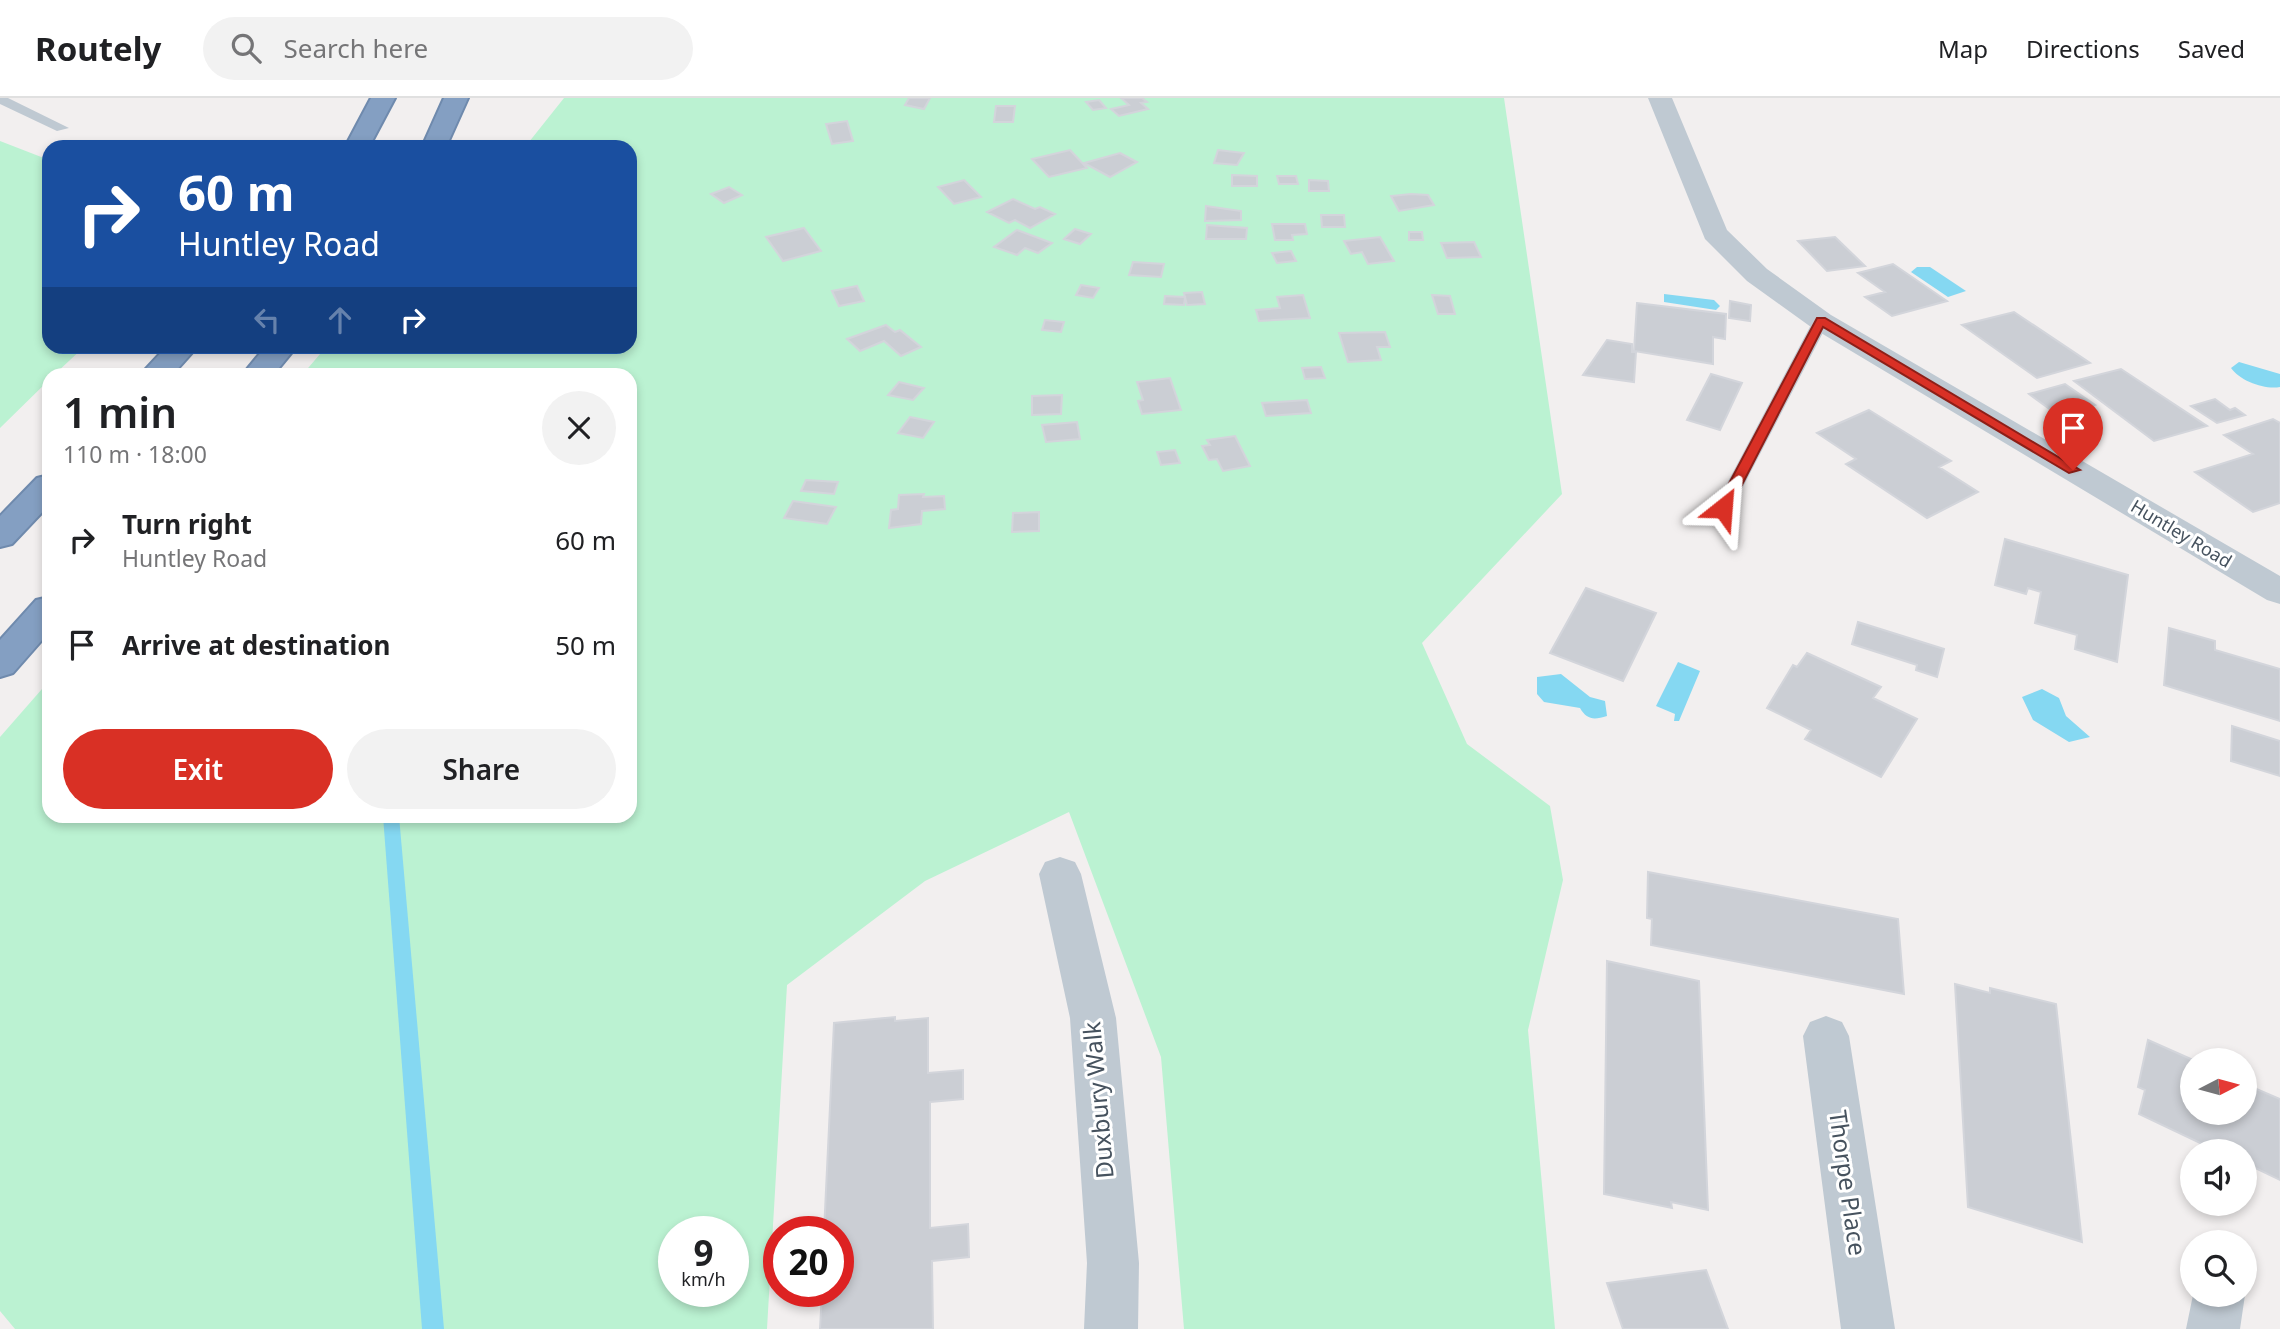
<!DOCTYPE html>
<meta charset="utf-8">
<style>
:root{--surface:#fff;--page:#f2f2f2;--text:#202124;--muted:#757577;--line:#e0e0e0;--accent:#d93025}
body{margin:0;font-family:"Noto Sans",sans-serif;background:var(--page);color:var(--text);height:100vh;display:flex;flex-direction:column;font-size:26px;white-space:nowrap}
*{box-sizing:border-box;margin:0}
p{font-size:23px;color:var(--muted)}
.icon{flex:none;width:38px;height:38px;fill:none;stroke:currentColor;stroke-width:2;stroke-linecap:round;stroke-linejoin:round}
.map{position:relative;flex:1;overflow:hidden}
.side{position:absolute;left:42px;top:270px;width:595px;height:455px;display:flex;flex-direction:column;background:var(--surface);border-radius:21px;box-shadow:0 4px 10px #0003}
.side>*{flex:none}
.top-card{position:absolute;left:42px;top:42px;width:595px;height:214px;border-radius:21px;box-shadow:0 4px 10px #0003;background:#1a4fa0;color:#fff;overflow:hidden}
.needle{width:46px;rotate:84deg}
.buttons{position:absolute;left:2180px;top:950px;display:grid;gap:14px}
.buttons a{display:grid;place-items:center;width:77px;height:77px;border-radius:50%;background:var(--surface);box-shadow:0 4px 10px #0003;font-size:35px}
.speed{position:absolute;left:658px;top:1118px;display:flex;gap:14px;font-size:35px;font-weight:700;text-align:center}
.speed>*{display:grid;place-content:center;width:91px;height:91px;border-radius:50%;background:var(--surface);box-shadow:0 4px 10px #0003;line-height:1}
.speed small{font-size:18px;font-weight:400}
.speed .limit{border:10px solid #d22;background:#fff;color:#111}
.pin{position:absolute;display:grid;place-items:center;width:60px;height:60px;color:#fff;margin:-72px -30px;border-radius:50% 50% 50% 0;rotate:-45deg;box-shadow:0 0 7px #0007}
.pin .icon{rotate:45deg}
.me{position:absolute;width:77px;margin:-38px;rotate:28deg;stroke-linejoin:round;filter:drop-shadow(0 0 5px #0008)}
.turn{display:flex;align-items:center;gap:24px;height:147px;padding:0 21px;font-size:32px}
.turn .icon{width:91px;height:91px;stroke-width:2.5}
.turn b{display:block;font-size:49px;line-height:60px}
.lanes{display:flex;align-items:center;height:66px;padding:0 21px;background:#0003;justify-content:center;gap:35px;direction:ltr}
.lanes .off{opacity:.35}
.round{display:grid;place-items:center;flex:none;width:74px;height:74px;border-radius:37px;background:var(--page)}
.head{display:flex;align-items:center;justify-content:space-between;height:119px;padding:0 21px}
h1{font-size:42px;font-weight:600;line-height:52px}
.button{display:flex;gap:14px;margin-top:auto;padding:14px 21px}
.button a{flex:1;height:80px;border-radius:42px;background:var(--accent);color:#fff;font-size:28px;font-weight:600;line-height:80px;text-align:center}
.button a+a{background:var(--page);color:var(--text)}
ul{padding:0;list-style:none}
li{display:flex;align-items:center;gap:21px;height:105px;padding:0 21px}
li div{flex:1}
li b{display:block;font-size:26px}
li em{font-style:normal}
header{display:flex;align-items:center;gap:42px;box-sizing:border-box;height:98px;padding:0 35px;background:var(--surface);border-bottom:2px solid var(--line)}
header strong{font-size:33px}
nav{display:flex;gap:38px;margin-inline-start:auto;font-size:24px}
.search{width:490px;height:63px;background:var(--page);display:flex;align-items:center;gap:18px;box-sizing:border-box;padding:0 24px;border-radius:38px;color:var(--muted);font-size:26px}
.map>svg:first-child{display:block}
.green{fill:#bbf2d2;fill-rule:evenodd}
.water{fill:#85d8f2}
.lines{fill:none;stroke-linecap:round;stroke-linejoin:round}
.stream{fill:#85d8f2;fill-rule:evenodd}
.building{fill:#cbced4;stroke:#d3d5db;stroke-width:2}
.highway-casing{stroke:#6f8aad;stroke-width:4}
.lane{fill:#bfc9d2;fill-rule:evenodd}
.street{fill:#bfc9d2;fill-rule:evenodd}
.highway{fill:#849fc2;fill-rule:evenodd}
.route{fill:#d93025;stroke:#8d1f18;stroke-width:2}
.labels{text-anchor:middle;stroke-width:6;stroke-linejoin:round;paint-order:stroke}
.far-street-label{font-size:18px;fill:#46525e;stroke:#fff}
.near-street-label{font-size:24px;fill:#46525e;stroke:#fff}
</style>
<header>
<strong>Routely</strong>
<div class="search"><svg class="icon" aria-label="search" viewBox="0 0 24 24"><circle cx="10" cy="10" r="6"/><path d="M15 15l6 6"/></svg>Search here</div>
<nav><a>Map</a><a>Directions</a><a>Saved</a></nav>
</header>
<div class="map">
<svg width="2280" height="1231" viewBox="0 0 2280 1231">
<rect width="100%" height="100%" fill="#f2efef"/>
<!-- green -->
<path class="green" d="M564,0h940l58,396 -140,149 45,101 83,62 13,74 -35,150 27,299h-371l-23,-272 -92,-245 -144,69 -138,104 -20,344h-752l-15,-18v-574l49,-56v135h581v-442h-327l23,-27 304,-1v-199h-105zM674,1134h59v60h-59z
M0,43l49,19v186l35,1 -29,27h-6v6l-49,48z"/>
<!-- water -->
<path class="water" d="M1917,169h13l36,24 -18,6 -37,-25z
M1664,196l50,6 6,6 -4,4 -52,-8z
M2239,264l41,12v13c-15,3 -40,-6 -49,-19z
M1678,564l22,9 -21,50h-5l1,-7 -19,-8z
M1561,576l29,23 15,4 2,15c-13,4 -20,4 -27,-8l-36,-6 -7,-8v-17z
M2042,591l17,9 7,18 24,21 -21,5 -36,-22 -11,-23z"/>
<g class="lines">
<!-- stream -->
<path class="stream" d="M383,718h16l45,513h-22z"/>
</g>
<!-- building -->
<path class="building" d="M909,0h21l-6,11 -19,-4z
M1121,0h21l5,4 -6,1 7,6 -29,7 -8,-7 18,-4z
M1099,2l7,8 -13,2 -7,-8z
M996,8h19l-2,16h-19z
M847,23l6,20 -21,3 -6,-20z
M1070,52l17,18 -38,9 -17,-18z
M1218,52l26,3 -7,12 -23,-2z
M1120,55l17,9 -27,15 -26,-14z
M1232,77l25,1v10h-25z
M1277,78h19l2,8h-19z
M964,82l17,17 -27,7 -16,-17z
M1309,82l19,1 1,10h-20z
M729,89l13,8 -18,8 -13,-9z
M1411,96l17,1 6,10 -35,6 -8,-15z
M1013,101l22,10 5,-2 15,7 -25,14 -15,-8 -6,3 -22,-11z
M1206,108l35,5v9l-36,1z
M1321,117h23l1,12h-23z
M1272,126h33l2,10 -15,1 1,5h-18z
M1207,127l40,3 -1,11h-40z
M804,130l17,23 -38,10 -17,-24z
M1075,131l16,5 -11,10 -16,-5z
M1017,132l35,13 -14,10 -13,-5 -8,7 -23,-8z
M1409,134h13l1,8h-14z
M1380,139l14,24 -26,3 -6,-12 -11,2 -7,-13z
M1835,139l30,29 -38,5 -29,-30z
M1474,144l7,15 -34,1 -6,-15z
M1291,153l5,10 -19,2 -5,-10z
M1133,164l31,2 -3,13 -32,-2z
M1893,166l54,37 -55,15 -27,-19 20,-5 -27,-19z
M1081,187l18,3 -6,10 -17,-3z
M857,188l7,15 -25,5 -7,-15z
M1202,194l3,12 -18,1 -3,-12z
M1303,197l7,23 -51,3 -3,-11 24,-2 -3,-11z
M1432,197l18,1 5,18h-17z
M1165,198l20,1 -1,8 -20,-1z
M1730,203l21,4 -1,16 -21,-3z
M1637,205l89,11 -1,25 -12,-2v27l-79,-13z
M2014,214l76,51 -53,15 -75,-53z
M1045,222l19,2 -3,10 -19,-2z
M886,227l9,7 5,-2 21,17 -20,9 -17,-15 -24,10 -13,-12z
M1385,234l5,15h-13l4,13 -33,2 -9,-29z
M1607,242l25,4v8h4l-2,30 -51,-7z
M1321,269l4,11 -20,1 -3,-11z
M2121,271l86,57 -53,15 -80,-60z
M1711,276l31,9 -22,47 -33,-10z
M1170,280l11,32 -39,4 -4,-13 5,-1 -6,-18z
M899,284l25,6 -11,12 -25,-5z
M2065,286l30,21 -36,11 -30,-22z
M1062,297l-1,19 -29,1v-19z
M2215,301l15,11 5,-2 10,7 -28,8 -26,-17z
M1307,302l4,13 -45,3 -4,-13z
M1869,312l82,51 -12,6 39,25 -51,26 -81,-54 10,-5 -39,-26z
M910,319l24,5 -11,16 -25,-5z
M2273,321l7,4v80l-27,9 -58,-40 58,-18 -29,-19z
M1077,324l3,17 -34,3 -4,-17z
M1235,338l15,30 -27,5 -6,-12 -8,1 -7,-14 8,-1 -3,-5z
M1175,352l5,13 -19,2 -4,-13z
M806,382l32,2 -4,12 -33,-3z
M924,396l-1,3 21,-1 1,13 -23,2 -1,13 -32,4 2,-18 7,-1 1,-14z
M793,403l43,6 -9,17 -43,-6z
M1039,414v19l-27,1 1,-19z
M2005,441l123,36 -11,87 -42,-13 2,-14 -42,-12 6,-31 -13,-4 -2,6 -31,-9z
M1586,490l70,25 -33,68 -73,-28z
M1858,524l86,27 -7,28 -21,-7 1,-5 -65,-21z
M2169,530l46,13v9l65,19v52l-116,-36z
M1807,555l74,34 -8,11 44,21 -36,58 -76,-38 6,-9 -44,-22 26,-43 4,2z
M2232,628l48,15v35l-49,-15z
M1648,774l250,47 6,75 -253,-49 1,-26 -5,-1z
M1607,863l92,20 9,229 -37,-8 1,6 -68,-14z
M1955,886l35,9v-5l66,16 26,238 -114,-35z
M895,919v4l33,-3v55l35,-3v29l-33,3v126l38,-4 1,33 -37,4 1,68h-113l2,-37h16v-60h-14l10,-209z
M2148,942l45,20v53h52v-29l35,15v81l-35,-17v-11h-26l-80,-38 6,-24 -7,-3z
M1706,1172l22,59h-105l-16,-46z"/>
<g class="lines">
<defs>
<path id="highway" d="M371,0h24l-26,49h-24z
M444,0h24l-22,49h-24z
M167,248h31l-25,28h-32z
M266,248h31l-23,28h-31z
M49,377v30l-37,39 -12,3v-31l37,-38z
M49,499v35l-36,41 -13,4v-37l36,-40z"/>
</defs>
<!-- highway casing -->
<use href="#highway" class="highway-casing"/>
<!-- lane -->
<path class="lane" d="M0,0h8l61,30 -12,3 -57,-27z
M1821,218l8,5 -97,187 -9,6 -6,-2 -3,-4 99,-187z"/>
<!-- street -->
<path class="street" d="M1648,0h24l55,132 40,39 64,46 449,261v28l-13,-4 -456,-273 -64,-46 -42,-42z
M1060,759l15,5 6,12 35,144 23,245 -1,66h-54l3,-66 -17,-245 -31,-144 6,-12z
M1826,918l16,6 7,14 46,293h-54l-38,-293 7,-14z
M2193,1197h52l-5,34h-54z"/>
<!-- highway -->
<use href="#highway" class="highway"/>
</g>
<!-- route -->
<path class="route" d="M1817,220h8l255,152 -11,3 -246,-146 -93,181 -7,4 -5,-1 -2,-3z"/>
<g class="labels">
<!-- far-street labels -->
<g class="far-street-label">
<text transform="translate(2181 436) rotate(31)" y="6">Huntley Road</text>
</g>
<!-- near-street labels -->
<g class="near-street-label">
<text transform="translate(1099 1002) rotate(-95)" y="8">Duxbury Walk</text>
<text transform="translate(1847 1085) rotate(82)" y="8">Thorpe Place</text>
</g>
</g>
</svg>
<div class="buttons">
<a><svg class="needle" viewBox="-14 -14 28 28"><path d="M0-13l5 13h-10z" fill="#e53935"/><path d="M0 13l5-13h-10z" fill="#757577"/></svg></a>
<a><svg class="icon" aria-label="sound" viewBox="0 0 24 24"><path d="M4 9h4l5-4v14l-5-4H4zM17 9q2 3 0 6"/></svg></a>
<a><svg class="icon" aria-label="search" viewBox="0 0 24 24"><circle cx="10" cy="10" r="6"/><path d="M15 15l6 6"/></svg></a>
</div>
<div class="speed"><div>9<small>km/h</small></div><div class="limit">20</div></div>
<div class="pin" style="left:2073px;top:372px;background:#d93025"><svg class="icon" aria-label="arrive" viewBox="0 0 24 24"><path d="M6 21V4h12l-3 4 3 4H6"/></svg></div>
<svg class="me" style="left:1723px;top:410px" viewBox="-20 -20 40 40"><path d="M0-17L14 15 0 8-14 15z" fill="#d93025" stroke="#fff" stroke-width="4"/></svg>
<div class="top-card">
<div class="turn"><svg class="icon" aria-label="right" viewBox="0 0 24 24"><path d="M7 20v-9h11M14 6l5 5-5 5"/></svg><div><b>60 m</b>Huntley Road</div></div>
<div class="lanes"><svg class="icon off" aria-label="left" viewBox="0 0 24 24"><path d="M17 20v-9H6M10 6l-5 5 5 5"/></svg><svg class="icon off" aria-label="ahead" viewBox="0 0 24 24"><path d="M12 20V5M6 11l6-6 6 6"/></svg><svg class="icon" aria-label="right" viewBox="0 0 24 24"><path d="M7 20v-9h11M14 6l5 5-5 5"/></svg></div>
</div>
<section class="side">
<div class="head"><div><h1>1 min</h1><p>110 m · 18:00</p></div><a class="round"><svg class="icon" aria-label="close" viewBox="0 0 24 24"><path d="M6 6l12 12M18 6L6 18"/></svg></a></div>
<ul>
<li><svg class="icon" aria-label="right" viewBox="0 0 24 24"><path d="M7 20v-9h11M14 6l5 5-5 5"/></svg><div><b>Turn right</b><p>Huntley Road</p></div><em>60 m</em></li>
<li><svg class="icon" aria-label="arrive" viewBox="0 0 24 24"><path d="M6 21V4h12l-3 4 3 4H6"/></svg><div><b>Arrive at destination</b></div><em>50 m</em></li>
</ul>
<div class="button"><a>Exit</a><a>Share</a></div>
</section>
</div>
